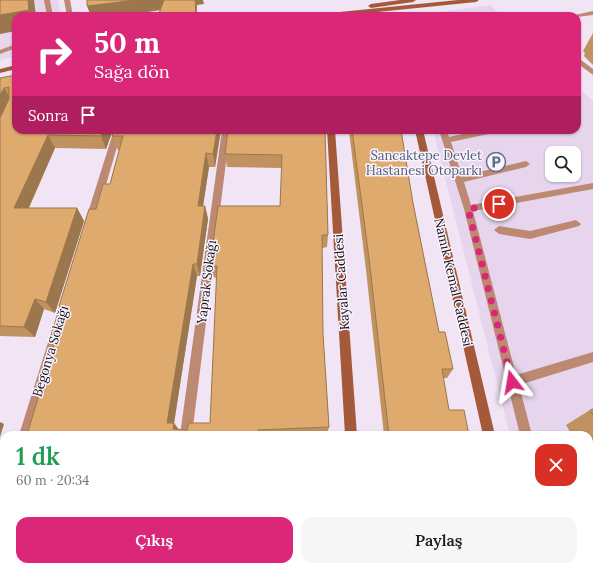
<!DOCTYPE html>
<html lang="tr">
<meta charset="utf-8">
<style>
:root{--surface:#fff;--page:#f6f6f6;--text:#202124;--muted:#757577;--accent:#db2777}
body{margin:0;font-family:Lora,serif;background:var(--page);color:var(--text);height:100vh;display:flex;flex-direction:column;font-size:15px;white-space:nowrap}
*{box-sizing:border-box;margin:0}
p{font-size:13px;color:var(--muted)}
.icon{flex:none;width:22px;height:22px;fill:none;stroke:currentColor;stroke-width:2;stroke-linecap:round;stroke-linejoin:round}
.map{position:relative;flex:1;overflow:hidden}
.panel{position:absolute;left:0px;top:431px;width:593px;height:140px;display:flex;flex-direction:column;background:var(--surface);border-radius:12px 12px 0 0;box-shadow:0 1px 3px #0004}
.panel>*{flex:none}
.banner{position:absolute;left:12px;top:12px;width:569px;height:122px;border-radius:12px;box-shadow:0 1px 3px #0004;background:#db2777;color:#fff;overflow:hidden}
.tools{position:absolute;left:545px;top:146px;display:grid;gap:8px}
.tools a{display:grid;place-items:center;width:36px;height:36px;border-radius:8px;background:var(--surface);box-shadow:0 1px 3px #0004;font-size:20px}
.pin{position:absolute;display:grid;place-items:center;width:34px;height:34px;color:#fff;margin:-17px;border:2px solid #fff;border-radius:50%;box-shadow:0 1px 4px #0007}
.me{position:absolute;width:44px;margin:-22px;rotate:346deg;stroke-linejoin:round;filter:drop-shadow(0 0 3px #0008)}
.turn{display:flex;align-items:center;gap:14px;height:84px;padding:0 16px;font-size:18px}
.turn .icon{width:52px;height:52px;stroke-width:2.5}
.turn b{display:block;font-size:28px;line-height:34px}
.then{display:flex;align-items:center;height:38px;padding:0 16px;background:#0003;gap:8px;font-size:15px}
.round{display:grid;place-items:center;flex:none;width:42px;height:42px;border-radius:12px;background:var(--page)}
.summary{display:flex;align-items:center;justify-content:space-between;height:68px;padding:0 16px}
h1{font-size:24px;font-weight:600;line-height:30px;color:#1e9e55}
.primary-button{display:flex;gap:8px;margin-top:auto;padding:8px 16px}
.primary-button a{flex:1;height:46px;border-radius:12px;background:var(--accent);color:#fff;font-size:16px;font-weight:600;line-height:46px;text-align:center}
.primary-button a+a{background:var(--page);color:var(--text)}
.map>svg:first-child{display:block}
.built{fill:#e6d5ed;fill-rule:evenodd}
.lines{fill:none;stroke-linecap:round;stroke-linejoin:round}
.lane{fill:#bd8973;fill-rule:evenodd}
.street{fill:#bd8973;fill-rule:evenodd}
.secondary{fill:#a45a39;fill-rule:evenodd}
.wall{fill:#c0925f}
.shaded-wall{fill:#9c774d}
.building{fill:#dfaa6e;stroke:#9c774d}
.route{stroke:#db2777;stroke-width:7;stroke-dasharray:0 12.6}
.labels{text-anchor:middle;stroke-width:3;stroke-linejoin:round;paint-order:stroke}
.service-label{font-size:13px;fill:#4e5e75;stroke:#faf3fe;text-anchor:end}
.street-label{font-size:13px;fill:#130f15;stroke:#faf3fe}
</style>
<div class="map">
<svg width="593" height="571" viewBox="0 0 593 571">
<rect width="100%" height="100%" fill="#f0e4f5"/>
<!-- built -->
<path class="built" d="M0,0h58l3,16h-45v40l-16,4z
M490,5l12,11h-91h1z
M577,86l16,15v470h-49l-1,-4h46v-132h-79l-77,-305h144zM552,153h22v22h-22z"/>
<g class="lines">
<!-- lane -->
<path class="lane" d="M44,0h6l3,16h-6z
M64,0h6l3,16h-6z
M593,11v4l-16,2v-1h-7z
M485,12l3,2 -1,1 -17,1z
M16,44v4l-16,6v-4z
M577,57l16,12v6l-16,-12z
M439,130h8l2,7 32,-7h16l-4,3 -42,9 11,34 64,-15 4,3 -4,3 -62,15 7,23 122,-22v6l-120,22 43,164 77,-23v10l-74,23 13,50h-12l-56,-226z
M576,220l5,4 -2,2 -49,13 -31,-5 -5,-4 5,-4 31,5z
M553,567h14l1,4h-14z"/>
<!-- street -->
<path class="street" d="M114,130h8l-27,92 -5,3 -5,-3z
M222,130h8l-38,305h-12z
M67,294l4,1 1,3 -41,137h-12l43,-137 1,-3z
M4,495v25l-4,2v-25z
M162,567h14l-1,4h-14z"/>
<!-- secondary -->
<path class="secondary" d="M400,0h16l-3,2 -42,6 -3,-2 3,-2z
M458,0h21l-3,2 -138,14h-21l3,-2z
M16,65v4l-16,4v-4z
M327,130h8l22,305h-12z
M415,130h8l72,305h-12z
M352,567h14l1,4h-14z
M512,567h14l1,4h-14z"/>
</g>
<!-- wall -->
<path class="wall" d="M593,33v32l-9,-9 1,-3 -2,-2z
M16,75v55h97l-7,19 -51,-1 -26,60h48l7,13 -29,92 -11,-4 -9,28 -35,-1v-258z
M221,130l-6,37h-6l-6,39h2l3,13 -8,57h-3l-23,147 4,6 9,1 23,-7 7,-145 -4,-1 -3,-11 70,-60 2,-38 -55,-1 -2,-13 3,-24h98v3h-1l3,102 -1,12 -5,1 1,86 6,93 -2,7 -17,1h-283l37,-123 -5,-6 37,-97 14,-25 9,-34h-1l-6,-14z
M336,130h65l12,73 26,129 14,37 -6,9h-4l6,32 20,25h-85l-18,-165 -17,-139 -12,1z
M593,409v59l-4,-7v-26h-17l-6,-10 24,-15z
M399,567h77l1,4h-78z"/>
<!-- shaded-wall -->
<path class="shaded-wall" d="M28,0h6l2,16h-20v15l-16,3v-19z
M135,0h31l2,9 -48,7h-29l-4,-10z
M195,0h8l1,4 -7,1v11h-1z
M4,88l8,13 -12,25v-31z
M103,130h10l-7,19 -5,-13z
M217,130h4l-6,37 -2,-13z
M48,135l7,13 -32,72 -9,-12z
M206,153l3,14 -8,52 -3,-13z
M205,206l3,13 -8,57 -3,-12z
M77,208l7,13 -29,92 -9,-11z
M193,264l4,12 -23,147 5,7 -6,-1 -6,-6z
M35,299l9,10 -9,28 -11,-10z
M0,422l4,2 -4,13z
M145,567h6v4h-7z"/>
<!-- building -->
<path class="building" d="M0,0h28l1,10 -29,5z
M87,0h48l-48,6z
M164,0h31l1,16h-38z
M345,15h31v1h-31z
M16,75v55h87l-2,6 -53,-1 -34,73h63l-31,94 -11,-3 -11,28 -24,-1v-208l9,-19v-12l-5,1 -4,7v-17z
M114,130h103l-4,24 -7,-1 -8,53h7l-8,58h-4l-26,159h7l-1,6 14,1 2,-7h21l7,-157h-7l8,-60h62l2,-51 -57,-1 3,-24h97l3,105h-6l1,99 6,93 -71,3v5h-231l38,-127 -6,-2 30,-97h7l7,-25h7l13,-48h-11z
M352,130h49l12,73 26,129h6l8,37h-11l7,41h15l5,25h-80l-20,-177z
M593,409v6l-3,-5z
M4,509v24h-4v-11z
M73,567h72l-1,4h-72z
M187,567h151v4h-151z
M404,567h72l1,4h-72z"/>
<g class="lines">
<!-- route -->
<path class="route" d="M499,204l-31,5 44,173"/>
</g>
<!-- icons -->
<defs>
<symbol id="parking-ring" viewBox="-11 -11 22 22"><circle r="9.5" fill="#faf3fe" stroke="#5c6f8a" stroke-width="1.5"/><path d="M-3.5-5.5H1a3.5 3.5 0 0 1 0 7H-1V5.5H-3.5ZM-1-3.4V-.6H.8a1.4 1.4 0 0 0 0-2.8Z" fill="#5c6f8a"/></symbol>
</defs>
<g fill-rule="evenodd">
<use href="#parking-ring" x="485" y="151" width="22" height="22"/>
</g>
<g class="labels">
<!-- service labels -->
<g class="service-label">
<text x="482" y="160">Sancaktepe Devlet<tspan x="482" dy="15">Hastanesi Otoparkı</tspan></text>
</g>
<!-- street labels -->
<g class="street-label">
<text transform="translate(206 282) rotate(-83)" y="5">Yaprak Sokağı</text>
<text transform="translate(341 282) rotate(-94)" y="5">Kayalar Caddesi</text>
<text transform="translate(454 282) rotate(77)" y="5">Namık Kemal Caddesi</text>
<text transform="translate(50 351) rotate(-73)" y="5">Begonya Sokağı</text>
</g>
</g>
</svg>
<div class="tools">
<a><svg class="icon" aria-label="search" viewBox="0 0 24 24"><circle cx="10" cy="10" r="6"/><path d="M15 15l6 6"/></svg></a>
</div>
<div class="pin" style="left:499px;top:204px;background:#d93025"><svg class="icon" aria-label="arrive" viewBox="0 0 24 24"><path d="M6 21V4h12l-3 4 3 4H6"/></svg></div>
<svg class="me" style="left:512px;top:382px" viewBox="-20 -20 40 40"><path d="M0-17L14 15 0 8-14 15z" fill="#db2777" stroke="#fff" stroke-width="4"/></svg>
<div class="banner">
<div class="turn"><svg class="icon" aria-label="right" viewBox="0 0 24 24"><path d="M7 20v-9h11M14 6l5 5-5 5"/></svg><div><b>50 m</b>Sağa dön</div></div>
<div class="then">Sonra<svg class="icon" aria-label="arrive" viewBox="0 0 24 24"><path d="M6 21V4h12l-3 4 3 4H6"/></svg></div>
</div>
<section class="panel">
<div class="summary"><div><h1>1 dk</h1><p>60 m · 20:34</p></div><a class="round" style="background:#d93025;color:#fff"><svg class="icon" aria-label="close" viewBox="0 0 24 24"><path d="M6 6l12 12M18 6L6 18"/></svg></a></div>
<div class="primary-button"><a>Çıkış</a><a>Paylaş</a></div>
</section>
</div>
